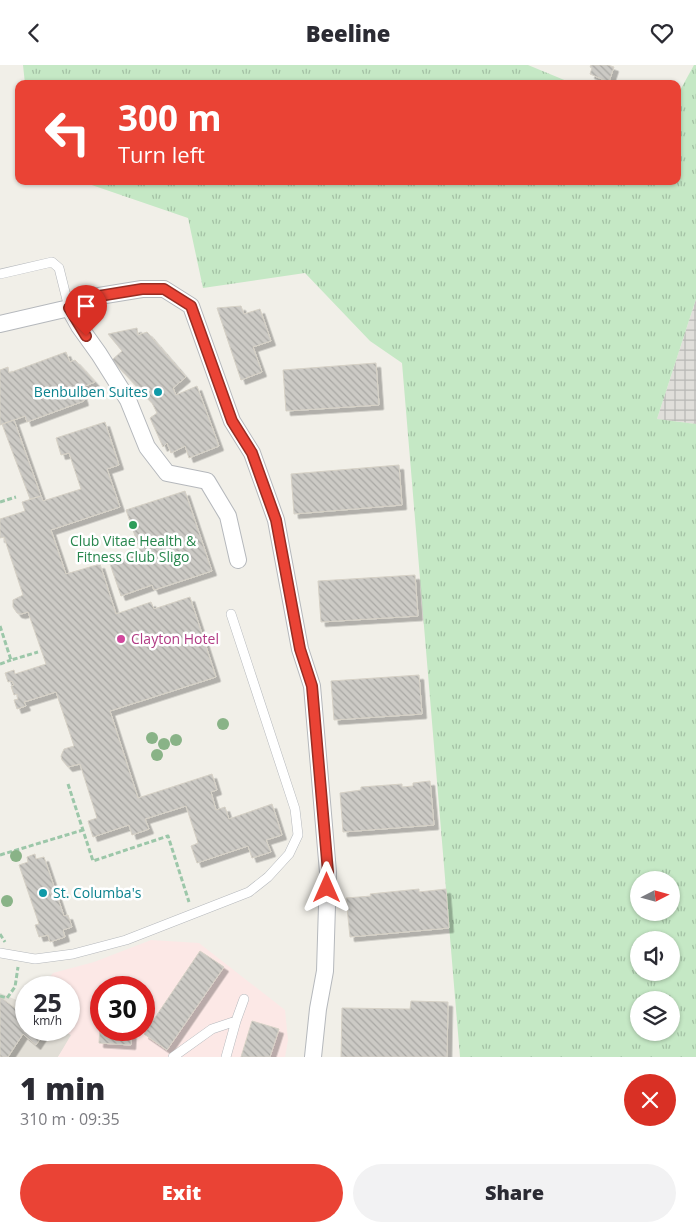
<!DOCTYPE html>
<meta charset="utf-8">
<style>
:root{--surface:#fff;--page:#f2f2f3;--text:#2b2b33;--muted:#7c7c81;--accent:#ea4335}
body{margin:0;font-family:"Open Sans",sans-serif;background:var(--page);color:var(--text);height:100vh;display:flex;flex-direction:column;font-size:19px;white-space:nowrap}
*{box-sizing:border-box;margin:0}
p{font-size:16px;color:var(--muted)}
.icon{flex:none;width:28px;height:28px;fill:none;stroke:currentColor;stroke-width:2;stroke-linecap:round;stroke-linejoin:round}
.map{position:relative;height:992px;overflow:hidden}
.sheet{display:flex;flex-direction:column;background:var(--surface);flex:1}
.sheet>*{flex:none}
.banner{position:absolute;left:15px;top:15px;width:666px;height:105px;border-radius:10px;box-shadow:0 1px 4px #0004;background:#ea4335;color:#fff;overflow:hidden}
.needle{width:32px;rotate:84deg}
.fabs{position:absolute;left:630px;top:806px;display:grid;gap:10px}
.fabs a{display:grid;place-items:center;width:50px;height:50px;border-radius:50%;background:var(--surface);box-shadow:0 1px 4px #0004;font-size:25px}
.speed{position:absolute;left:15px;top:911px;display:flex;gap:10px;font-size:25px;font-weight:700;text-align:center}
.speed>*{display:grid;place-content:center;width:65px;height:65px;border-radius:50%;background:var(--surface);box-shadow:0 1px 4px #0004;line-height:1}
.speed small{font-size:12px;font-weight:400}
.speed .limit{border:8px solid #d22;background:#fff;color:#111}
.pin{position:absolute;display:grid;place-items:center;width:42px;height:42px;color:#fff;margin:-51px -21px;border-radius:50% 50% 50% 0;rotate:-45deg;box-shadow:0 0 5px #0007}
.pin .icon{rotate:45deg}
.me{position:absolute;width:55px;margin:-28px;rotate:0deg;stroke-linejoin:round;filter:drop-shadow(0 0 4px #0008)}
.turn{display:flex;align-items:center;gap:18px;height:105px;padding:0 20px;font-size:22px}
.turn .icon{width:65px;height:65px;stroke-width:2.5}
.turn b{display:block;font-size:35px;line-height:42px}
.round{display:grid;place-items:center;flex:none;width:52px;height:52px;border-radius:26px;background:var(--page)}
.summary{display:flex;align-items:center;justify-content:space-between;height:85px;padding:0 20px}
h1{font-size:30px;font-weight:800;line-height:38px}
.cta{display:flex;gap:10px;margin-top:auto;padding:10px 20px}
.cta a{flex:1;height:58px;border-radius:30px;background:var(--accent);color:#fff;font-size:20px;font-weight:800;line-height:58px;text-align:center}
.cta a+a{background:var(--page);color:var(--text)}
header{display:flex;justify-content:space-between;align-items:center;height:65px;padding:0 20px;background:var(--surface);font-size:22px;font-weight:800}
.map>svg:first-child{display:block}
.industrial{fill:url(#industrial-grid)}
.education{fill:#e1ded6}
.medical{fill:#fce8e6;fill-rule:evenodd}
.grass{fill:url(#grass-tufts);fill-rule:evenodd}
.building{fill:url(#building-back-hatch);stroke:#d6d1c6;filter:url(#shadow)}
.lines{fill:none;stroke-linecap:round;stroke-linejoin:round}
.service-casing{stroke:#b5b8bc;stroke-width:10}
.minor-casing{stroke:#b5b8bc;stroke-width:18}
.path{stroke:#9cc7a9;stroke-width:3;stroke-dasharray:5 2.5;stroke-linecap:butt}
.service{stroke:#fff;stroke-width:9}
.minor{stroke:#fff;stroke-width:16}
.tree{fill:#89b387}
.route-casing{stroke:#982c22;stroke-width:12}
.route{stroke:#ea4335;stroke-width:9}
.culture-dot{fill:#0f9aa8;stroke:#fff;stroke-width:2}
.leisure-dot{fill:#2e9e5b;stroke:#fff;stroke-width:2}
.hotel-dot{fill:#d1479c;stroke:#fff;stroke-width:2}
.labels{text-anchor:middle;stroke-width:5;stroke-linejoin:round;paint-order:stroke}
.culture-label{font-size:14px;fill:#0d838f;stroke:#fff;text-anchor:end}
.leisure-label{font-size:14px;fill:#27864d;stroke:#fff}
.hotel-label{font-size:14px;fill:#b23c85;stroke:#fff;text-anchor:start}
</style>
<header><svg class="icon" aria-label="back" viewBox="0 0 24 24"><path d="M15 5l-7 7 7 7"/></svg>Beeline<svg class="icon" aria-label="heart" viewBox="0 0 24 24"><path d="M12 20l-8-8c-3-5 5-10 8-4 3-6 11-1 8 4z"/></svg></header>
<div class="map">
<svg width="696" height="992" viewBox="0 0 696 992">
<defs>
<pattern id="industrial-grid" width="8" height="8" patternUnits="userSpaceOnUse" patternTransform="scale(1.25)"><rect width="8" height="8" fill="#e0deda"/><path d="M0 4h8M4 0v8" fill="none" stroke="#b9b8b5"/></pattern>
<pattern id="grass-tufts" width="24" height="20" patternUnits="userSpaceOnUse" patternTransform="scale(1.25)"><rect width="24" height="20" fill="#c5e8c5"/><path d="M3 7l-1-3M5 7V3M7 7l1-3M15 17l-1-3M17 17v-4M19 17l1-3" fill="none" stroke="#a3c0a4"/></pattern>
<pattern id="building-back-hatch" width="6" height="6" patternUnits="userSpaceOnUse" patternTransform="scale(1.25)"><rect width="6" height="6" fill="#cccac5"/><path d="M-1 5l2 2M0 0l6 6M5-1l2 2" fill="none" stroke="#a9a8a4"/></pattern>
<filter id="shadow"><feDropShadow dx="4.5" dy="4.5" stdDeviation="0" flood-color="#0004"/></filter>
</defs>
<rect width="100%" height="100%" fill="#f1efe8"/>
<!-- industrial -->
<path class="industrial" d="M696,234v125l-39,-5z"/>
<!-- education -->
<path class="education" d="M0,928l26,11v26h35l11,5 -14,22h-58z"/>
<!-- medical -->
<path class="medical" d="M151,875l48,3 86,67 3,30 -3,17h-227l13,-22 -10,-5h8v-43h-27l11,-14 41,-11zM101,922h43v43h-43z"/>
<!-- grass -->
<path class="grass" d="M23,0h505l46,19h-549z
M694,0h2v234l-39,120 39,5v633h-236l-58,-694 -32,-22 -65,-68 -102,15 -15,-70 -108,-37h598v-87zM639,815h32v33h-32zM639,875h32v33h-32zM639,935h32v33h-32z"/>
<!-- building -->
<path class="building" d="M591,0h17l6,2 -5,15 -19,-8 2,-6 -2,-1z
M241,241l3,8 16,-5 11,32 -18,6 9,25 -21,8 -24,-72z
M137,263l1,7 9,-3 39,45 -13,11 3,7 21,-9 22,60 -30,12 -4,-12 -14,7 -4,-10 -4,4 -13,-29 7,-5 -5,-10 -40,-43 10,-9 -14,-17z
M66,287l4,10 5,-2 20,22 -15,6 4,13 -57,21 -2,-6 -25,9v-55l8,-3 1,6z
M376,298l3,42 -93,6 -3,-41z
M14,355l27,76 -11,3 -28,-75z
M105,357l14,43 -12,4 13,38 -69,23 15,44 34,-10 16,50 35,-12 3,7 36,-12 26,80 -106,34 28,87 74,-24 5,16 -6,2 5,18 9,-3 4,12 43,-15 10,31 -16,5 5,12 -19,6 -4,-12 -51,17 -6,-17 7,-3 -12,-37 -41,13 4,10 -17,6 -3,-10 -36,12 -5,-16 9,-3 -17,-54 -12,3 -6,-7 -1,-4 3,-7 10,-3 -18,-54 -32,10 2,4 -9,3 -3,-9 4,-1 -1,-5 -3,1 -3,-9 3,-1 -2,-4 -4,1 -3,-9 9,-3 1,4 31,-10 -18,-52 -7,2 -4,-1 -4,-6v-7l10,-5 -19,-58 -4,1v-19l25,-8 -3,-9 19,-6 2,5 38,-12 -12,-36 -8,2 -5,-17z
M399,400l3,40 -108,9 -3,-40z
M185,426l27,80 -58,19 -2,-5 -31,11 -11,-32 31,-11 -15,-43z
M415,510l3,41 -97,6 -3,-41z
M419,610l3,39 -88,6 -3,-39z
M430,716l4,44 -91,7 -3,-39 21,-3v-3l41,-3v3l11,-1v-3z
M35,789l1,5 8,-2 20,59 4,-1 4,12 -9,3 2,7 -15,5 -2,-7 -9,2 -4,-12 4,-1 -20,-59 9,-3 -1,-5z
M419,824v3l27,-3 3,39 -99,9 -4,-39 25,-2 -1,-2z
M200,886l24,16 -57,83 -23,-16z
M0,932l26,19v14h20l-10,15 -13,-11 -15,23h-8z
M411,936l37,1 -1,55h-106l1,-49 68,1z
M252,956l27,8 -9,28h-29z
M100,960l1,5h31l-1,15 -32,-2z"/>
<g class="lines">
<defs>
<path id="service" d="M0,209l52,-12 7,6 10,40
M0,888l35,6 38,-5 53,-14 123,-48 19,-15 21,-23 9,-19 -3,-26 -64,-195
M173,992l39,-28 24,-8
M226,992l10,-36 8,-22"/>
<path id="minor" d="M69,243l10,18 20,28 29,46 19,47 20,26 40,8 21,35 10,44
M0,259l69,-16 24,-11 49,-8h22l27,17 41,115 20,32 24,67 24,129 12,37 16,186 -3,99 -7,38 -5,48"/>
</defs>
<!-- service casing -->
<use href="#service" class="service-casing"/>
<!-- minor casing -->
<use href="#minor" class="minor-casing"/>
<!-- path -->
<path class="path" d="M0,437l16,-5
M0,561l11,34 27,-8
M0,599l11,-4
M68,719l25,77 75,-25 21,66
M0,790l83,-25
M0,869l5,8
M0,931l7,2 8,-11 3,-20"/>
<!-- service -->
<use href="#service" class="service"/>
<!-- minor -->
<use href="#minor" class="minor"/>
</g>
<!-- trees -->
<g class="tree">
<circle cx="223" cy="659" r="6"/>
<circle cx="152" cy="673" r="6"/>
<circle cx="176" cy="675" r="6"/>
<circle cx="164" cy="679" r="6"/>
<circle cx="157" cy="690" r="6"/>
<circle cx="16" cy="791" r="6"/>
<circle cx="7" cy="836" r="6"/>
</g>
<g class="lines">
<defs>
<path id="route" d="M86,271l-17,-28 24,-11 49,-8h22l27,17 41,115 20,32 24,67 24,129 12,37 16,186 -1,16"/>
</defs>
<!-- route casing -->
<use href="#route" class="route-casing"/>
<!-- route -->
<use href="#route" class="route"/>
</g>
<!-- markers -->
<g class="culture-dot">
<circle cx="158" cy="327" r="5"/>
<circle cx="43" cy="828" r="5"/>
</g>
<circle class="leisure-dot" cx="133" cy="460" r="5"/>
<circle class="hotel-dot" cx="121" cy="574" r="5"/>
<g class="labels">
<!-- culture labels -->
<g class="culture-label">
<text x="148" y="332">Benbulben Suites</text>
<text x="53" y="833" text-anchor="start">St. Columba's</text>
</g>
<!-- leisure labels -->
<g class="leisure-label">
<text x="133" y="481">Club Vitae Health &amp;<tspan x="133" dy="16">Fitness Club Sligo</tspan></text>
</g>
<!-- hotel labels -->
<g class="hotel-label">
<text x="131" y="579">Clayton Hotel</text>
</g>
</g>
</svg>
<div class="fabs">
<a><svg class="needle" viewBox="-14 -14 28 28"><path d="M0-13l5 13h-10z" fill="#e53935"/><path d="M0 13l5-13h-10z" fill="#7c7c81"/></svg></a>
<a><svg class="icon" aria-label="sound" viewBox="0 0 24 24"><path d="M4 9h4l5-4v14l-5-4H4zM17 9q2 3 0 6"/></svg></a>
<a><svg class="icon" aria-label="layers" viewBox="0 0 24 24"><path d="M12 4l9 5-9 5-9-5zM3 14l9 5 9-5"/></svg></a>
</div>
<div class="speed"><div>25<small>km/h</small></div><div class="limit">30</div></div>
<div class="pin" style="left:86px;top:271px;background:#d93025"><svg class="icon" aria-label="arrive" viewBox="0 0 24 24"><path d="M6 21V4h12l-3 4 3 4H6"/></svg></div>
<svg class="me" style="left:327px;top:823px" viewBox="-20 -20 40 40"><path d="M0-17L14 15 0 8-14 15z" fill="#ea4335" stroke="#fff" stroke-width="4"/></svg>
<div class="banner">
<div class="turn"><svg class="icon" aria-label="left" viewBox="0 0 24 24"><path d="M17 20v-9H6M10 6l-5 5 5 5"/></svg><div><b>300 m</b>Turn left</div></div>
</div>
</div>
<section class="sheet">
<div class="summary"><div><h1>1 min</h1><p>310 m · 09:35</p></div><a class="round" style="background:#d93025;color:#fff"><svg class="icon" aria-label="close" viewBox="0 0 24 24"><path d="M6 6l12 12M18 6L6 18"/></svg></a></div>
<div class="cta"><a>Exit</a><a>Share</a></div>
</section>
